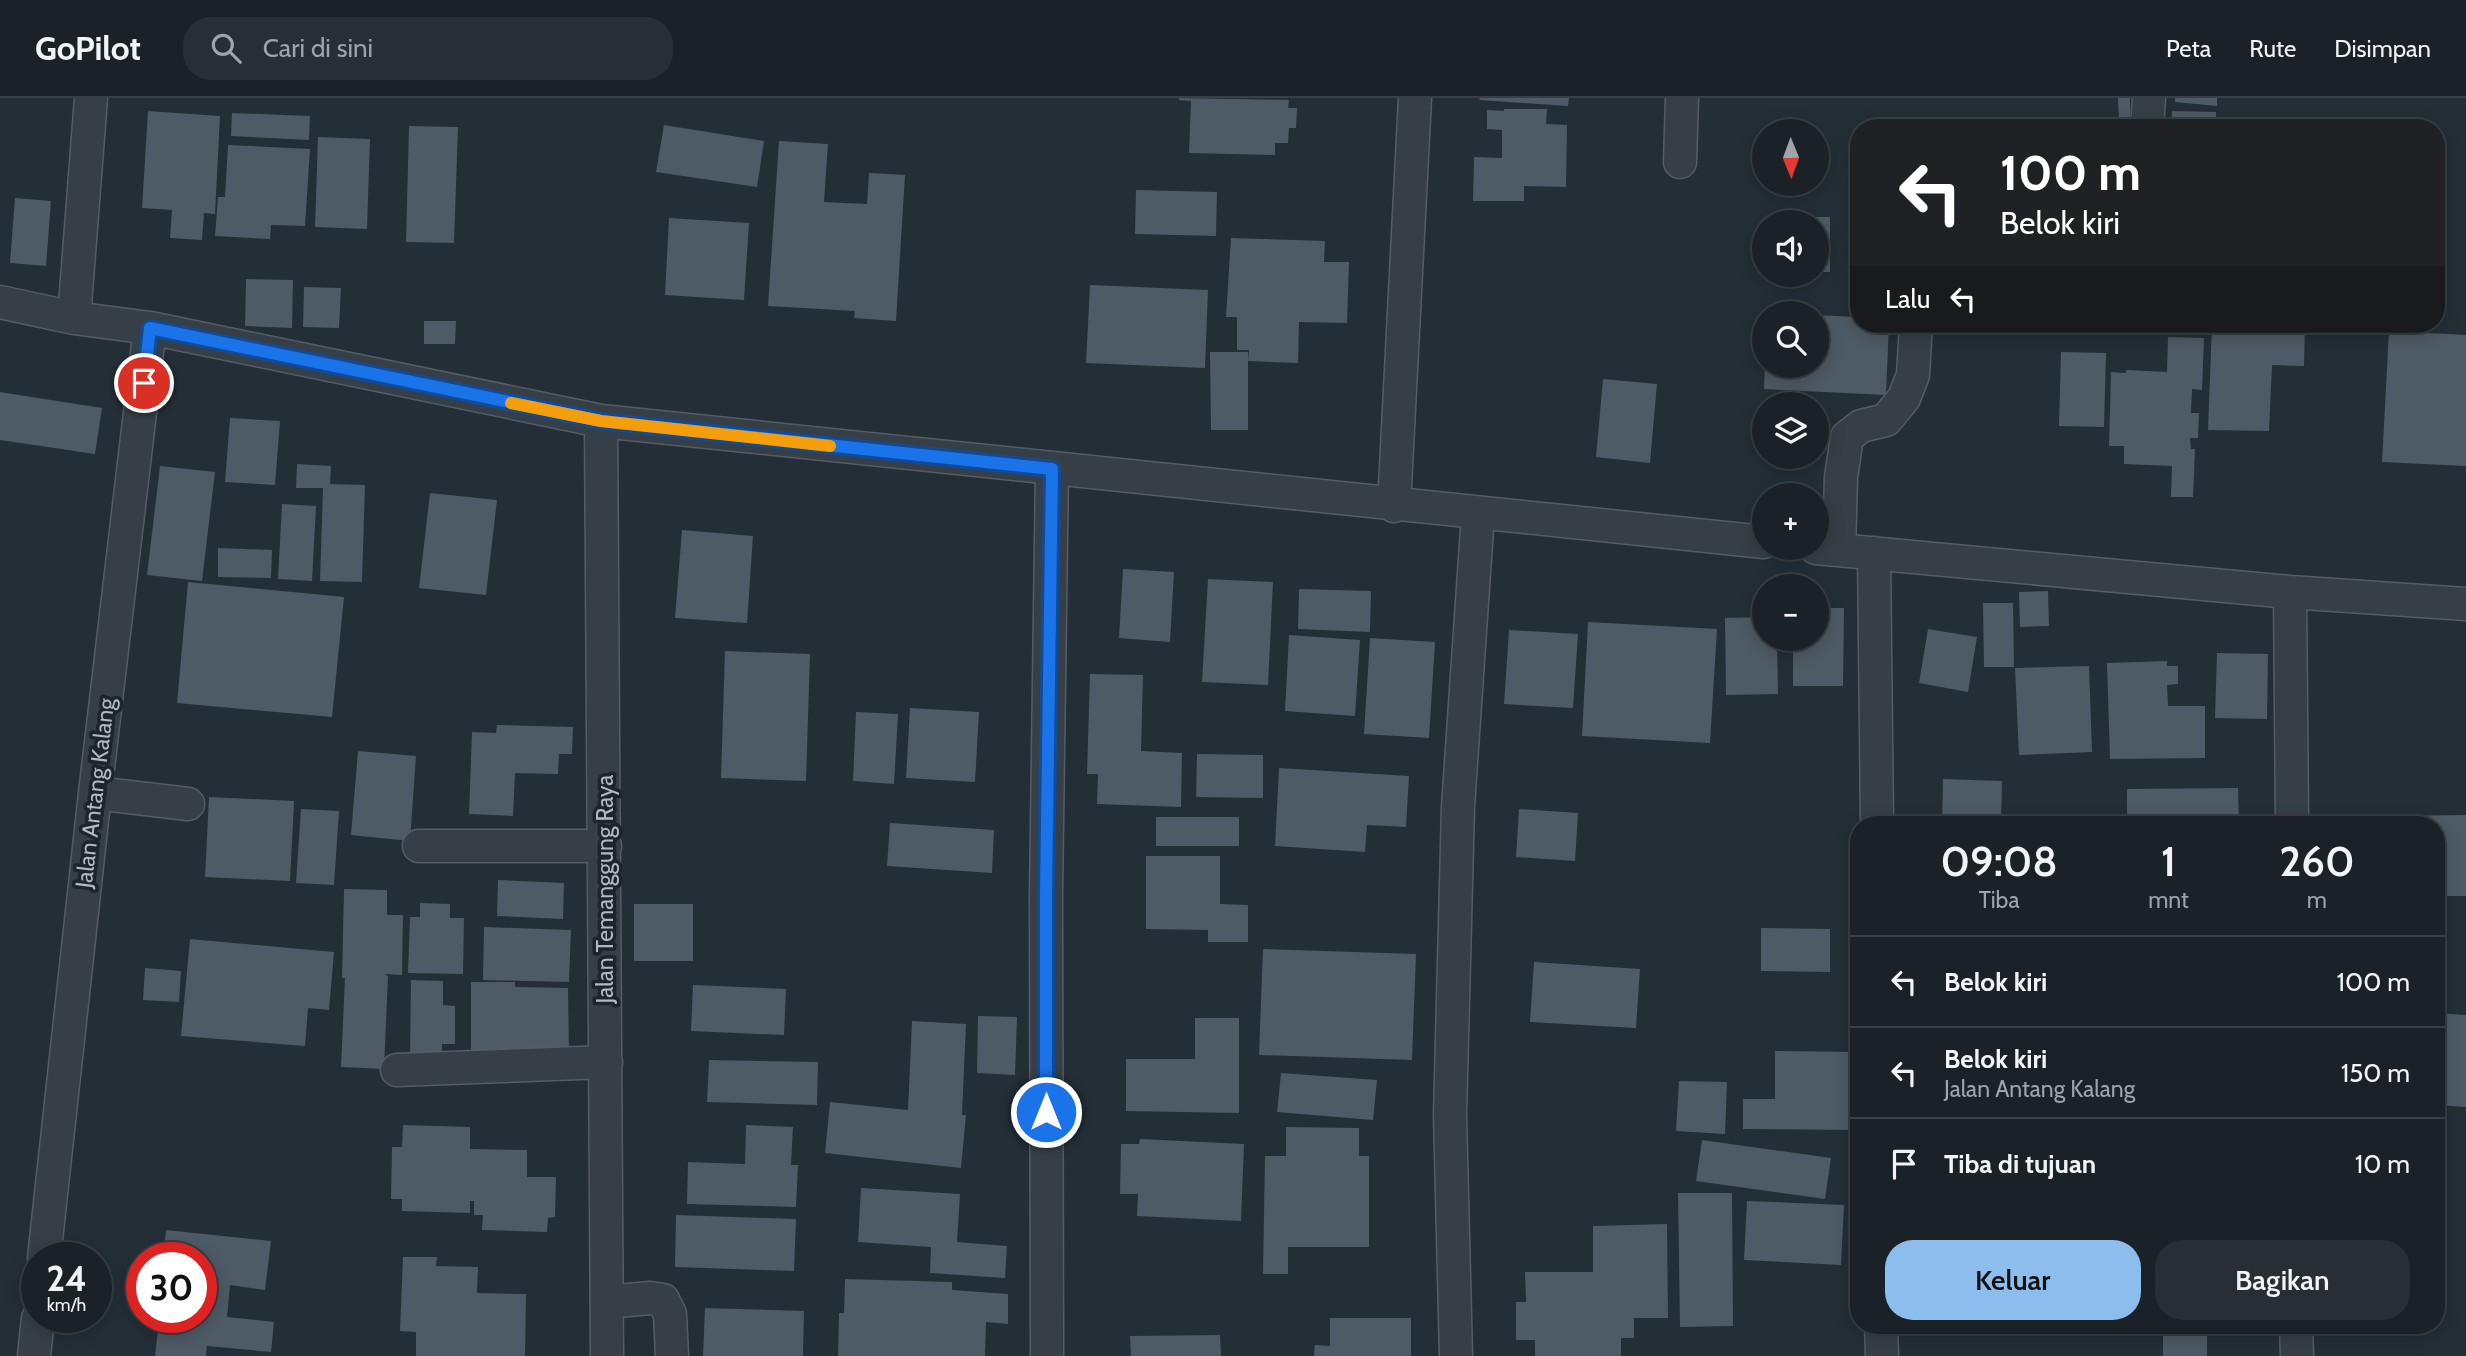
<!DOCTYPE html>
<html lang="id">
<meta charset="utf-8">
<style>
:root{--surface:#1a2228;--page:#272f34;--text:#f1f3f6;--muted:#9fa4a8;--line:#383f45;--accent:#8dbdec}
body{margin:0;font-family:Cabin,sans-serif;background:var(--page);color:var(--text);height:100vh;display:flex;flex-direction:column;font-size:26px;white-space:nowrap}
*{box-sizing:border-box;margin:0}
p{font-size:23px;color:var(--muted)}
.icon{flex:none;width:38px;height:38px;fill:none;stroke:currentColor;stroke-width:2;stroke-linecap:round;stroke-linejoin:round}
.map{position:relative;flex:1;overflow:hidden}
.sheet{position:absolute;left:1850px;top:718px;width:595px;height:518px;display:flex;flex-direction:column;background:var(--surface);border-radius:28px;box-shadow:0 4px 18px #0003,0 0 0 2px var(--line)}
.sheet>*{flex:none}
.banner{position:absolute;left:1850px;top:21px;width:595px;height:214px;border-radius:28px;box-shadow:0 4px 18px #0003,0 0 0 2px var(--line);background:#202124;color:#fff;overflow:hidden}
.needle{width:46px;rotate:179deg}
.controls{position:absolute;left:1752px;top:21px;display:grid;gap:14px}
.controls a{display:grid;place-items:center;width:77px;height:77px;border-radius:50%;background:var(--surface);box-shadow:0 4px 18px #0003,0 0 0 2px var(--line);font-size:35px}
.speed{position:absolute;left:21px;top:1144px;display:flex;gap:14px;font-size:35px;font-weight:700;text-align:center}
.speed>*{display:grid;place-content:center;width:91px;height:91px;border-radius:50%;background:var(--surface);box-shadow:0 4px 18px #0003,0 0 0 2px var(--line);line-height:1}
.speed small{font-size:18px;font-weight:400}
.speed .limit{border:10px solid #d22;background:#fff;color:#111}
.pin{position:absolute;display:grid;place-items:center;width:60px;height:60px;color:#fff;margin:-30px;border:4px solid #fff;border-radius:50%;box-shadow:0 2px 7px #0007}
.me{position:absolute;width:77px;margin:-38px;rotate:0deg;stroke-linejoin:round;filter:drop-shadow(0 0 5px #0008)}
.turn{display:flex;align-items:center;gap:24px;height:147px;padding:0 35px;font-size:32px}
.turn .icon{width:91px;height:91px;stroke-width:2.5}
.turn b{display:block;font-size:49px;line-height:60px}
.then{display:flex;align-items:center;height:66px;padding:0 35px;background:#0003;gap:14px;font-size:26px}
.eta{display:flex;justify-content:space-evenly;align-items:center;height:119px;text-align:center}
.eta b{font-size:42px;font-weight:600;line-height:49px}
.cta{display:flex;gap:14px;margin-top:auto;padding:14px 35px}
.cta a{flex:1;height:80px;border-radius:28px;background:var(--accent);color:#111;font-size:28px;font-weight:600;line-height:80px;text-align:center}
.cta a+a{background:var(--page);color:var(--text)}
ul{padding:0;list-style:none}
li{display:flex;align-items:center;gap:21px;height:91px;padding:0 35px;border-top:2px solid var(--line)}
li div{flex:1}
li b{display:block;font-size:26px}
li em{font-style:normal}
header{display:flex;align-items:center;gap:42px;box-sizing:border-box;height:98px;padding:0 35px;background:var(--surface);border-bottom:2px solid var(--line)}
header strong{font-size:33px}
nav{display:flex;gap:38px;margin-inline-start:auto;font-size:24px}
.search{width:490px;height:63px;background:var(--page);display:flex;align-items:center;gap:18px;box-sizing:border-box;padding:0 24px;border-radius:28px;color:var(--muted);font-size:26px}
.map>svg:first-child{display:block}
.building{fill:#4e5a65}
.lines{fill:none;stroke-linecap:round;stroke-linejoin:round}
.minor-casing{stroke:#545d65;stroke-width:35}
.minor{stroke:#363f47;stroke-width:32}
.route-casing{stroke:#114b97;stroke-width:18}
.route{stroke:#1a73e8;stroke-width:12}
.slow{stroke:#f59e0b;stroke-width:12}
.labels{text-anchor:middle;stroke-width:7;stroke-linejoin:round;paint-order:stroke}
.street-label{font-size:23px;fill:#b1bac3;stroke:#1c242c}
</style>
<header>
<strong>GoPilot</strong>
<div class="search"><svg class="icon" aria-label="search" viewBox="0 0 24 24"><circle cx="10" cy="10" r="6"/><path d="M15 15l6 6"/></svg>Cari di sini</div>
<nav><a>Peta</a><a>Rute</a><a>Disimpan</a></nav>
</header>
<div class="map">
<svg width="2466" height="1258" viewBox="0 0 2466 1258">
<rect width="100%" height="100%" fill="#232e36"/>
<!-- building -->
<path class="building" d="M1179,0l110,2 -1,8h9l-1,20h-7l-1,15h-13v12l-86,-2 2,-52 -12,-1z
M1480,0h89l-1,8 -89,-6z
M2118,0h12v21l-11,1z
M2175,0h42v8l-42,-4z
M1504,11h43l-1,15 21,1 -1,62 -42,-1v15h-51l1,-44 28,1v-28l-15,-1v-19l17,1z
M148,13l72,5 -5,98 -11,-1 -2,27 -32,-2 2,-28 -30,-2z
M2172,13l44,1v16h-45z
M232,15l78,3 -1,24 -78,-4z
M2061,20l32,1 1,6h17v3h-51z
M664,27l100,16 -7,46 -101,-15z
M409,28l49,1 -4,116 -48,-1z
M318,39l52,2 -3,90 -52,-2z
M779,43l49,3 -4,58 43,2 2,-31 36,2 -9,146 -42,-3 1,-7 -87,-5z
M228,47l82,4 -5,77 -34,-1 -1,14 -55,-3 3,-39h7z
M1136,92l81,2 -1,44 -81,-2z
M15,100l36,3 -5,65 -36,-3z
M1805,119h25v55h-14v-50h-11z
M669,120l80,5 -5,77 -79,-5z
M1231,140l94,3 -1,21h25l-2,61 -48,-1 -1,41 -50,-2 1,-11h-12v-33h-11z
M246,181l47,1 -1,48 -47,-2z
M1090,187l118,5 -3,78 -119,-5z
M304,189l37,1 -2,40 -36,-1z
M1816,217l42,2v7h31l-3,71 -122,-6 1,-23h51z
M424,223h32l-1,23h-31z
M2212,226h93l-1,42 -32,-1 -3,66 -61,-1z
M2389,233l77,4v131l-84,-4z
M2168,239l36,1 -2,52 -10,-1 -1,24h8l-1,25h-8l1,11h4l-2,48h-22l1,-31 -48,-2v-18h-15l2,-74 15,1v-3l41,2z
M1210,254h38v78h-37z
M2061,254l45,1 -2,74 -45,-1z
M1603,281l54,5 -7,79 -54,-6z
M0,294l102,16 -7,46 -95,-14z
M230,320l50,3 -5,64 -50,-3z
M297,366l34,2 -1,18 35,1 -3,97 -42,-1 3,-93h-27z
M160,368l55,6 -13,109 -55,-6z
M430,395l67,7 -11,95 -67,-7z
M282,406l34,2 -4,75 -34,-2z
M682,432l71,6 -6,87 -72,-5z
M218,450l54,2 -1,28 -53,-1z
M1123,471l51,3 -4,70 -51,-4z
M1208,481l65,3 -5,103 -66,-3z
M188,484l156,15 -12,120 -155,-14z
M1299,491l72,2 -1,41 -72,-3z
M2048,493l1,35 -29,1 -1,-35z
M1983,505h30l1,64h-30z
M1816,510h28l-1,78h-50v-47h23z
M1764,519v22h13l1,55 -52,1 -1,-77z
M1588,524l129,7 -7,114 -128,-7z
M1928,531l49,8 -9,55 -49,-9z
M1509,532l69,4 -5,74 -69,-4z
M1289,537l71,5 -5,76 -70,-5z
M1370,540l65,4 -6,96 -65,-4z
M725,553l85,3 -4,127 -85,-3z
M2217,555l51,1 -1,65 -52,-1z
M2167,563v5h11v18l-11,1 1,21h37v52l-95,1 -3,-96z
M2089,568l3,86 -73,3 -4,-87z
M1090,576l53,1 -2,76 41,2 -1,54 -84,-3 1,-30h-11z
M910,610l69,4 -4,70 -69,-4z
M856,614l42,2 -4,70 -41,-3z
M497,627l76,2 -1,27h-13l-1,20 -43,-1 -2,43 -44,-2 3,-82 24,1z
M358,653l58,5 -6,85 -59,-6z
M1197,656l66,1v43l-67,-1z
M1279,670l130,8 -3,51 -39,-2 -2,27 -90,-6z
M1943,681l59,2 -1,43h-59z
M2238,690l1,36h-112v-35z
M209,699l85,4 -4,80 -85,-4z
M301,711l38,2 -5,74 -38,-2z
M1519,711l59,4 -3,48 -59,-4z
M2466,717v81h-28l-2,-72h-52v-8z
M1156,719h83v29h-83z
M890,725l104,7 -2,43 -105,-7z
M1146,758h74v48l28,1v37h-40v-12l-62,-1z
M498,782l66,3 -1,36 -66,-3z
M344,791l43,1v25h16l-1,60 -17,-1 3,2 -4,93 -43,-2 4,-89h-3z
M420,805l30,1v14h14l-1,56 -55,-1 2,-56h10z
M634,806h59v57h-59z
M484,829l87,3 -2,52 -86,-2z
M1761,830l69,1v43l-69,-1z
M190,841l144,13 -5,58 -21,-2 -3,38 -124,-10z
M1263,851l153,5 -4,106 -153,-5z
M1534,864l106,7 -4,59 -106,-6z
M145,870l36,3 -2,31 -36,-2z
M411,882l32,1v24l12,1v38h-13v12h-32z
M471,884h44v5l53,1 1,67 -98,5z
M693,887l93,4 -2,46 -93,-4z
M2436,915l30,2v92l-30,-2z
M978,918l39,1 -2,58 -38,-2z
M1195,920h44v95l-113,-2v-52h69z
M912,923l54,3 -4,91h4l-5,53 -136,-15 5,-51 78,8z
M1775,953l83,1v78l-115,-1v-30h32z
M709,962l109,2 -1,43 -110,-3z
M1281,975l96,7 -4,40 -96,-8z
M1679,983l48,1 -2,52 -49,-3z
M403,1027l67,2v22l57,1v27h29l-1,40 -7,1 -1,14 -65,-2 1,-15h-9v-14h-4v12l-68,-2v-12h-11l1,-52h10z
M746,1027l47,2 -2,38h7l-2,42 -109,-3 1,-42 57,2z
M1286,1029l73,1v28h10v91h-81v27h-25l2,-118h21z
M1140,1041l104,5 -3,77 -104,-5 1,-22h-18l1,-50h18z
M1702,1042l129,18 -6,41 -129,-18z
M861,1090l99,6 -3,48 50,4 -2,32 -75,-5 1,-26 -73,-5z
M1678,1095h54l1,133 -53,1z
M1747,1103l97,4 -3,60 -97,-5z
M676,1117l120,4 -2,52 -119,-4z
M1667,1126l1,94h-34v20h-13v18h-86v-16h-19v-38h10l-1,-30h68v-46z
M166,1132l105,11 -6,49 -35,-5 -3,32 47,5 -3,30 -64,-6 -1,10h-51l3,-26 -3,-1 1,-11h45v-60h-38z
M403,1159h34l-1,9 42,1 -1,26 49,1 -1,62h-109v-24l-16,-1z
M845,1181l107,3v8l56,4v30l-22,-2 -1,34h-147l1,-43h5z
M705,1210l99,3 -1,45h-100z
M1330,1220h81v38h-97l1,-11 15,1z
M2135,1227h104v5l-32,-1v27h-44v-25h-28z
M1220,1237l1,21h-90l-1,-20z"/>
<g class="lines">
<defs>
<path id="minor" d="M2147,30l2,-30
M1680,64l2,-64
M0,204l74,16 76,10 451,93 1163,121
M74,220l17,-220
M601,323l6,935
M1394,408l21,-408
M1816,450l474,44 176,12
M1839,452l2,-73 6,-40 14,-11 25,-6 18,-22 9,-23 3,-51
M1874,455l3,271
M2290,494l2,232
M95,695l93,11
M419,748h186
M397,972l209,-8
M44,1160l51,-465 55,-465
M607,1204l43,-4 13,2 7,14 2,42
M1881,1227l1,31
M2296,1227l1,31
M34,1258l4,-38
M1047,1258l-1,-461 6,-426
M1456,1258l-6,-241 8,-308 20,-293"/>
</defs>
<!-- minor casing -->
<use href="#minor" class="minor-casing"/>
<!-- minor -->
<use href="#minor" class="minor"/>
</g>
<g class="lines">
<defs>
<path id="route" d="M144,285l6,-55 451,93 451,48 -6,426v217"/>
</defs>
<!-- route casing -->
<use href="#route" class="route-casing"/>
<!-- route -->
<use href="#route" class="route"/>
<!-- slow -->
<path class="slow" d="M511,305l90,18 229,25"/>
</g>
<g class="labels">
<!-- street labels -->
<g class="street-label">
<text transform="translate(95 695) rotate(-83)" y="8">Jalan Antang Kalang</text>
<text transform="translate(605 791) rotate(-90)" y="8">Jalan Temanggung Raya</text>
</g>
</g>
</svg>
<div class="controls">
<a><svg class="needle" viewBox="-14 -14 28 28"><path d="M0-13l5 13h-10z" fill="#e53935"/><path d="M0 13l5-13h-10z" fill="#9fa4a8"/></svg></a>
<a><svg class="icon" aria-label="sound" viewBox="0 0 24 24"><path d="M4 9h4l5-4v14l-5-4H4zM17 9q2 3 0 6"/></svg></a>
<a><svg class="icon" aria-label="search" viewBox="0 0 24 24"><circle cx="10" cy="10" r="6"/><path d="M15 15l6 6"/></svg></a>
<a><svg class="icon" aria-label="layers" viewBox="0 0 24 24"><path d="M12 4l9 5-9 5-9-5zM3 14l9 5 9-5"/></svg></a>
<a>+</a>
<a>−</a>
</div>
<div class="speed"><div>24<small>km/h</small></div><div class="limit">30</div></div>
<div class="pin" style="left:144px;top:285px;background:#d93025"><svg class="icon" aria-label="arrive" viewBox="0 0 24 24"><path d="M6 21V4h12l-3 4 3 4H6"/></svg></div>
<svg class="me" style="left:1046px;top:1014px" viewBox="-20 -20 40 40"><circle r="17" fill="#1a73e8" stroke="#fff" stroke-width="3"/><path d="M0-11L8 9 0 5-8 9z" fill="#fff"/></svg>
<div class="banner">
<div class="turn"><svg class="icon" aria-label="left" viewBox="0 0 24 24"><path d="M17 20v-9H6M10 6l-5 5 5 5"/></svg><div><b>100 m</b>Belok kiri</div></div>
<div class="then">Lalu<svg class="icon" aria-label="left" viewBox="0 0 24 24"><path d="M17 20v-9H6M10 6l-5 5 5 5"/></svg></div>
</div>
<section class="sheet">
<div class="eta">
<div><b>09:08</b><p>Tiba</p></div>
<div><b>1</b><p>mnt</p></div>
<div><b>260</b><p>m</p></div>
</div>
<ul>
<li><svg class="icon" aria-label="left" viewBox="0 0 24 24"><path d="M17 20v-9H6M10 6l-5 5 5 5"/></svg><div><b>Belok kiri</b></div><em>100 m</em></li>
<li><svg class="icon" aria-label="left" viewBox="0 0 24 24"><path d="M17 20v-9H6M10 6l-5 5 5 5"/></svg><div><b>Belok kiri</b><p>Jalan Antang Kalang</p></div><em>150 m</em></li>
<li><svg class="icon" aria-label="arrive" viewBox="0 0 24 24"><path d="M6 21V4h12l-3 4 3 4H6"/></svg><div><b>Tiba di tujuan</b></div><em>10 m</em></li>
</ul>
<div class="cta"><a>Keluar</a><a>Bagikan</a></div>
</section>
</div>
